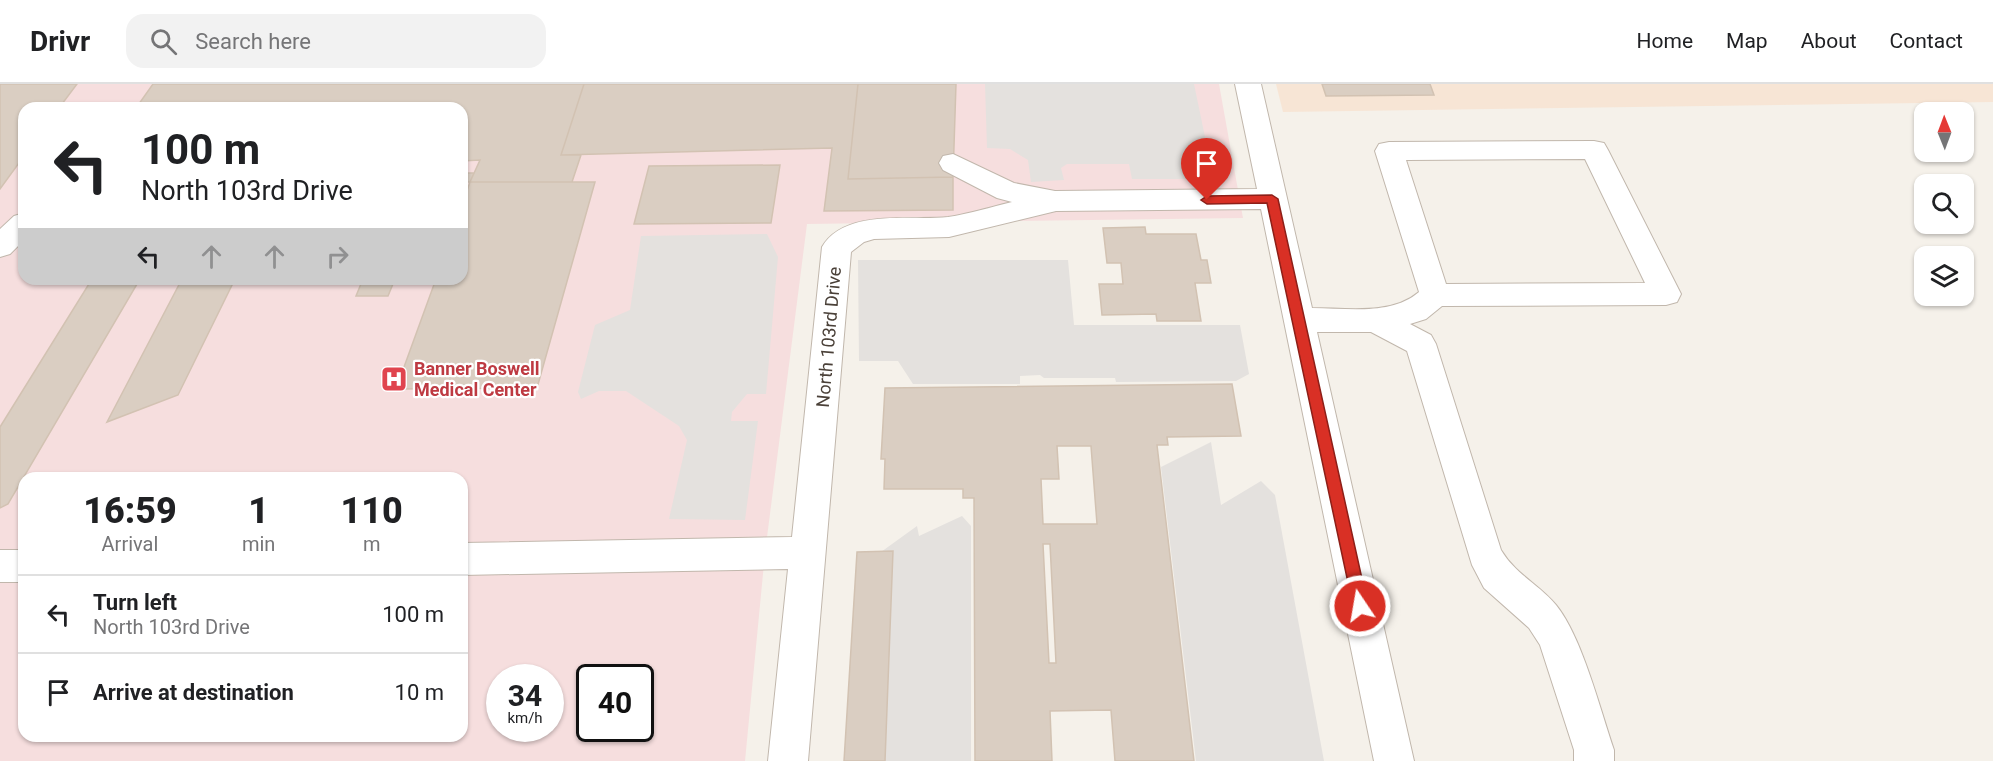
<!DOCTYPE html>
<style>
:root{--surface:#fff;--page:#f2f2f2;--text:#202124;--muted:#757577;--line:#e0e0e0}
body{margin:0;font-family:Roboto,sans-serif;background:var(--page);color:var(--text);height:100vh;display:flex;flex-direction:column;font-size:22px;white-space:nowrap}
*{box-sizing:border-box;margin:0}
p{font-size:20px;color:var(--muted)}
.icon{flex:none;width:33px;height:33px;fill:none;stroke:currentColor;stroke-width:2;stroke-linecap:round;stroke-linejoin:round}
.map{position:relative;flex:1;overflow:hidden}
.details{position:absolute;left:18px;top:388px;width:450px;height:270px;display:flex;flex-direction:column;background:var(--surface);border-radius:18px;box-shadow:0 2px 4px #0004}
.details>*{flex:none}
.guide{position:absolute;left:18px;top:18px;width:450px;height:183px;border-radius:18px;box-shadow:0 2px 4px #0004;background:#fff;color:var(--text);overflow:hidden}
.needle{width:39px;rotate:359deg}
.fabs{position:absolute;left:1914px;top:18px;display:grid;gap:12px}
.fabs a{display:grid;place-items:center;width:60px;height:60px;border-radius:12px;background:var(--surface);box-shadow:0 2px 4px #0004;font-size:30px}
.speed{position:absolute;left:486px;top:580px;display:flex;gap:12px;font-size:30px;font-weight:700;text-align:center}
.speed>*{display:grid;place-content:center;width:78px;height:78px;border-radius:50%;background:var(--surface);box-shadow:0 2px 4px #0004;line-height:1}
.speed small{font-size:15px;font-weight:400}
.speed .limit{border:3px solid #111;border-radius:9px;background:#fff;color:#111}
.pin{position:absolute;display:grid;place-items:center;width:51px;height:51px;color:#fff;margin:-62px -26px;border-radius:50% 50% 50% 0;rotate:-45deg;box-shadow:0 0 6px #0007}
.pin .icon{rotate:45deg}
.me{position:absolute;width:66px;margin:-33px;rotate:348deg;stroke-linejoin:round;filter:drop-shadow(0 0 4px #0008)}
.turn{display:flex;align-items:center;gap:21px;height:126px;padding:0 24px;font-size:27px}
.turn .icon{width:78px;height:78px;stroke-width:2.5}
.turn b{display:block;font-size:42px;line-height:51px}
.lanes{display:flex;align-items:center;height:57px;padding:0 24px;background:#0003;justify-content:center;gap:30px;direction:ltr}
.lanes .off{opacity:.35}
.eta{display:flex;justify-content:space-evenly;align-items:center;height:102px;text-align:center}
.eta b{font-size:36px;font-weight:800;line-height:42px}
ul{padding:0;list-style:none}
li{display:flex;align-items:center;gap:18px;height:78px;padding:0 24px;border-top:2px solid var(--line)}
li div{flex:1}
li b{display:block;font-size:22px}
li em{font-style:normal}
header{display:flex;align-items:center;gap:36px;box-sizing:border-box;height:84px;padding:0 30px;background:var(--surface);border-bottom:2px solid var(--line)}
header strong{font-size:28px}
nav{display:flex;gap:33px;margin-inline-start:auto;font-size:21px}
.search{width:420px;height:54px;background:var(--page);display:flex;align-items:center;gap:15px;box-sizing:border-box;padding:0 21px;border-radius:18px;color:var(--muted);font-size:22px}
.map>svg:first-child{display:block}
.commercial{fill:#f7e5d5}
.medical{fill:#f6dede;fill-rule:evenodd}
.parking{fill:#e4e1de}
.building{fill:#dacec2;stroke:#d2c2b2;stroke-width:1.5;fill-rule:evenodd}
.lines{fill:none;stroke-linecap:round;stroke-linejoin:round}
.minor-casing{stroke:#c1b7ac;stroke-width:2}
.minor{fill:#fff;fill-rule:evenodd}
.route{fill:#d93025;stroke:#8d1f18;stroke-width:1.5}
.labels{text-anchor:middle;stroke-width:4.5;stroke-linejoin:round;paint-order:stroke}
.street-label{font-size:18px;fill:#4a4038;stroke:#fff}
.health-label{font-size:18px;font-weight:bold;fill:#be3a42;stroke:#fff;text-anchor:start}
</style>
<header>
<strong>Drivr</strong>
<div class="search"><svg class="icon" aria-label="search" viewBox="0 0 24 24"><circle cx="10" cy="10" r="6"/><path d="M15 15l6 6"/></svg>Search here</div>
<nav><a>Home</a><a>Map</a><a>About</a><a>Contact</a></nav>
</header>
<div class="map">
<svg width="1993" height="677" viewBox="0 0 1993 677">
<rect width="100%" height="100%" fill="#f5f1ea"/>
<!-- commercial -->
<path class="commercial" d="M1276,0h717v18l-710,10z"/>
<!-- medical -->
<path class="medical" d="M0,0h1219l24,134 -436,6 -42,329 -20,208h-745zM24,24h438v171h-438zM24,394h438v258h-438zM500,594h50v51h-50zM590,594h50v51h-50z"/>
<!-- parking -->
<path class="parking" d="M985,0h209l16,77h-20l3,18h-61l-3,-15h-62l-6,4 3,12 -33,2 -3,-22 -18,-11 -23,-1z
M767,150l11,23 -12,137h-19l-15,18 -1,9h27l-13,99 -76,-1 18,-79 -8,-14 -53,-35h-27l-18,8 -3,-7 17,-67 35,-15 11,-74z
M858,176h210l6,65h166l9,49 -13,7 -120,1 -1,-4h-71l-4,-3 -20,1v8h-107l-15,-23h-39z
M1211,358l10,63 40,-24 14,14 49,266h-128l-35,-294z
M962,432l9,10v235h-127l12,-191 61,-44 2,10z"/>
<!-- building -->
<path class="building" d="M0,0h77l-18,24h-35v48l-24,33z
M153,0h431l-23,71h20l-9,27h-102l10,-22 -18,1v-53h-326z
M584,0h274l-10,95 105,-2v33l-129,1 8,-63 -271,7z
M858,0h98l-3,93 -105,2z
M1322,0h108l4,11 -108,1z
M780,81l-9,58 -137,1 15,-58z
M462,89h12l-4,9h-8z
M470,98h125l-58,206 -141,1 40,-110h26v-74z
M1145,143l1,7h50l5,26h6l4,23h-16l6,38h-44l-1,-7 -54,1 -3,-31h24l-2,-21h-14l-4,-35z
M92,195h48l-132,225 -8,4v-81z
M182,195h53l-57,116 -71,27z
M363,195h32l-7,17h-32z
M1232,300l9,52 -74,1 1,8h-11l37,316h-79l-4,-51 -61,1 2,50h-77l-1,-263h-11v-9h-79l1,-30h-4l4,-71zM1057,362h34l6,78h-54l-2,-45h18zM1043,460h7l6,119h-7z
M893,467l-8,210h-41l13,-209z"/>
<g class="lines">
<defs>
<path id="minor" d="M1235,0h26l51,224c34,0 79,8 107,-16l-44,-141 4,-7 10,-2 205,-1 10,2 4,7 73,144 -4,8 -11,3 -224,1 -16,13 -16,5 21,11 5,9 65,206c15,25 38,34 55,55 26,32 44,104 58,145v11h-40v-11l-34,-105 -11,-17 -45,-40 -12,-23 -65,-214 -36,-19h-54l97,429h-40l-113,-552 -205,2 -107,26 -75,2 -10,3 -13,10 -43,509h-40l20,-192 -326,6v-32l330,-6 30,-290c23,-39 89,-26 126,-30 21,-3 43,-10 64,-15l-15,-4 -54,-28 -4,-7 4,-7 10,-2 61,29 41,8 202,-2zM1585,75l60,124 -199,1 -40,-124z
M24,129v27l-14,14 -10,3v-28l14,-13z
M0,466h24v32h-24z"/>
</defs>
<!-- minor casing -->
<use href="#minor" class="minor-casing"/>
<!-- minor -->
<use href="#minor" class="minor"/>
</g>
<!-- route -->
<path class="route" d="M1272,111l6,4 90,407 -2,5 -6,2 -5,-2 -2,-5 -86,-403 -60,1 -6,-4 6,-4z"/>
<!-- icons -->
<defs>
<symbol id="hospital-square" viewBox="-11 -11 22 22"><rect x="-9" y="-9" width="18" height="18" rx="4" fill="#e0444e" stroke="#fff"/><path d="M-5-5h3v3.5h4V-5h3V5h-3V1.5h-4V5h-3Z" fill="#fff"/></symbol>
</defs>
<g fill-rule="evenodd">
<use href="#hospital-square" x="379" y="280" width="30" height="30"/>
</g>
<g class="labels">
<!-- street labels -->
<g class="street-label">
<text transform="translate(829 253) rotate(-85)" y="6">North 103rd Drive</text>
</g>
<!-- health labels -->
<g class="health-label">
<text x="414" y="291">Banner Boswell<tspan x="414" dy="21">Medical Center</tspan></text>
</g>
</g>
</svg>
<div class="fabs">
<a><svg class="needle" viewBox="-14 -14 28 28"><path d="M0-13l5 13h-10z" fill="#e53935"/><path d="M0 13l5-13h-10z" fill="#757577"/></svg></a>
<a><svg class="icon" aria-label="search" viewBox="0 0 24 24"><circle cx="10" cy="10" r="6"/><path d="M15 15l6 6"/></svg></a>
<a><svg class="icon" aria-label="layers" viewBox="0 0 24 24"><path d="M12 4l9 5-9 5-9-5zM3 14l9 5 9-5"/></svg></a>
</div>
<div class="speed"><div>34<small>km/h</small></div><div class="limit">40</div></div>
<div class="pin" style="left:1207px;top:116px;background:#d93025"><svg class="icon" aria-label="arrive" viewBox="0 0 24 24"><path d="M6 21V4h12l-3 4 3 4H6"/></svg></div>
<svg class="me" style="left:1360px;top:522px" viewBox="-20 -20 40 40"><circle r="17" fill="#d93025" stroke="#fff" stroke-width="3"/><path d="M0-11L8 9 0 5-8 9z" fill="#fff"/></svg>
<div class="guide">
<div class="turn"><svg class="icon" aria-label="left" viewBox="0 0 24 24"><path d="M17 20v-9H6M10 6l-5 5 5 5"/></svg><div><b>100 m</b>North 103rd Drive</div></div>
<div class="lanes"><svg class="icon" aria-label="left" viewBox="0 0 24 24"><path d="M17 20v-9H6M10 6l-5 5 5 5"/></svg><svg class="icon off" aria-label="ahead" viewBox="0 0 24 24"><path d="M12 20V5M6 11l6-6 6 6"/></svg><svg class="icon off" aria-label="ahead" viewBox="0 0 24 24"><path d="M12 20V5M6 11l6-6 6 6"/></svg><svg class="icon off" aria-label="right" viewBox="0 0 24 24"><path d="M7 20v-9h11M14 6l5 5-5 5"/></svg></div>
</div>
<section class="details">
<div class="eta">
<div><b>16:59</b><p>Arrival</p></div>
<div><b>1</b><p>min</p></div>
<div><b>110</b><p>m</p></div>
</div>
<ul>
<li><svg class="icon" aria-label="left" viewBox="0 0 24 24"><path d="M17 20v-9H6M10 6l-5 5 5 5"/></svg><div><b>Turn left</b><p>North 103rd Drive</p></div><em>100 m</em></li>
<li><svg class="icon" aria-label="arrive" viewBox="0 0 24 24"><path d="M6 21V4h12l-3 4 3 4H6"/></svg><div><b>Arrive at destination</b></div><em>10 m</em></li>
</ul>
</section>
</div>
